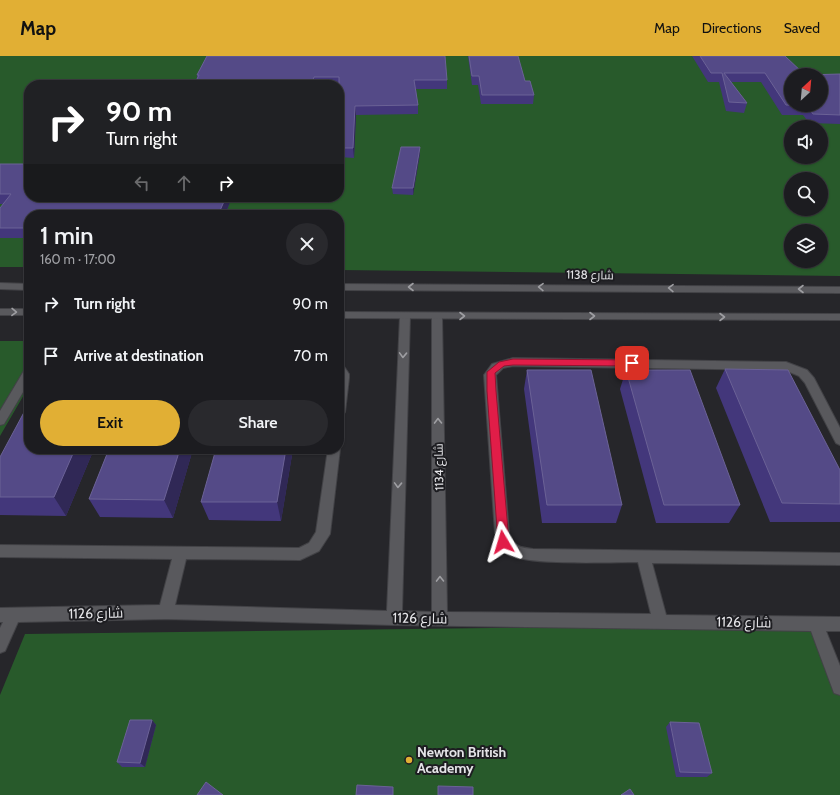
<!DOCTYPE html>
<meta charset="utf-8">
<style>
:root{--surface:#1c1c20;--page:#29292d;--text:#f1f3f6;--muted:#a0a1a5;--line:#3a3a3e;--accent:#e1af34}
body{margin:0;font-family:Cabin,Cairo,sans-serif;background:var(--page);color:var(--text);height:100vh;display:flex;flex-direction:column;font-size:15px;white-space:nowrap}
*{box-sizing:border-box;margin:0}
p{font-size:13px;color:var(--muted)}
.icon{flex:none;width:22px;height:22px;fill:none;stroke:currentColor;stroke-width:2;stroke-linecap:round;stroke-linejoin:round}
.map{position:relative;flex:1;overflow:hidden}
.drawer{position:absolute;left:24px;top:154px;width:320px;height:244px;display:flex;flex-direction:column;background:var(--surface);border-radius:16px;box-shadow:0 1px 3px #0004,0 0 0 1px var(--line)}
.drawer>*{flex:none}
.hud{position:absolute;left:24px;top:24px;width:320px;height:122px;border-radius:16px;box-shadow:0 1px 3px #0004,0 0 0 1px var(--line);background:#202124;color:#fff;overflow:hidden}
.needle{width:26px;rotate:26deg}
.controls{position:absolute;left:784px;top:12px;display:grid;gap:8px}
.controls a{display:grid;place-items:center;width:44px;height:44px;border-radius:50%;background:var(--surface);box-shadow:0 1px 3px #0004,0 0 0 1px var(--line);font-size:20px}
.pin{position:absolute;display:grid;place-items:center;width:34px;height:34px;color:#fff;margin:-17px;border-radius:8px;box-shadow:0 2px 6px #0006}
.me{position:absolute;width:44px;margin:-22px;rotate:353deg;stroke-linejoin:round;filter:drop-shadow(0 0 3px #0008)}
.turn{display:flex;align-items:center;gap:14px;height:84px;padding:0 16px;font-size:18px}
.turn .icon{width:52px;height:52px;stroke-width:2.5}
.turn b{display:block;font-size:28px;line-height:34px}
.lanes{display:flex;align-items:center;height:38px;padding:0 16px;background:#0003;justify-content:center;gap:20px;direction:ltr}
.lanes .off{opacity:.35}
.round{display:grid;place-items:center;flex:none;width:42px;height:42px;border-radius:21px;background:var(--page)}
.overview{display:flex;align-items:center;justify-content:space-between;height:68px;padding:0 16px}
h1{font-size:24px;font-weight:600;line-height:30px}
.primary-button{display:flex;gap:8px;margin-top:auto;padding:8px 16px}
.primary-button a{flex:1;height:46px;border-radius:24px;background:var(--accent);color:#111;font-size:16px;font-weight:600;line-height:46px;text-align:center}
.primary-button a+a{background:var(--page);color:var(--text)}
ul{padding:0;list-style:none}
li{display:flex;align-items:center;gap:12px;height:52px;padding:0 16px}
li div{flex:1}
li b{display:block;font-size:15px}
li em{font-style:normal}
header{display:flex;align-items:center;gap:24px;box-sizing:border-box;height:56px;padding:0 20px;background:var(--accent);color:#111}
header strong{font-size:19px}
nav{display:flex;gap:22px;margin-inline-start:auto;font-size:14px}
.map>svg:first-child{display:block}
.green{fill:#285a2b;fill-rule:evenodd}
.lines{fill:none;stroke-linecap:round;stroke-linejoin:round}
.street-casing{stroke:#424246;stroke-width:2}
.secondary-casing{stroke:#424246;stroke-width:2}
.street{fill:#59595d;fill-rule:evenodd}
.secondary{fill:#59595d;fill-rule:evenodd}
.wall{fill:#43377b}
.shaded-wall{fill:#302856}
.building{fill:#544a87;stroke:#6b6296;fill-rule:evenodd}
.oneway{stroke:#9e9ea2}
.route{fill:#e11d48;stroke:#92132f}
.poi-dot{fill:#e1af34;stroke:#1d1d21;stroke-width:1.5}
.labels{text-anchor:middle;stroke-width:4;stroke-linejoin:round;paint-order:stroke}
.street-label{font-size:12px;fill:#e4e4e7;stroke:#1d1d21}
.near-street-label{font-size:14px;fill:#e4e4e7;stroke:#1d1d21}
.near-poi-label{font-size:14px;font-weight:bold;fill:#e4e4e7;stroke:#1d1d21;text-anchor:start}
</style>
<header>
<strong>Map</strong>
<nav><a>Map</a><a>Directions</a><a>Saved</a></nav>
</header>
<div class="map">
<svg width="840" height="739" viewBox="0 0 840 739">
<rect width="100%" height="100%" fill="#26262a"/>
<!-- green -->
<path class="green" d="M0,0h840v220l-501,-6v-55h-310v52h-29zM791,19h30v30h-30zM29,29h310v112h-310zM791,71h30v30h-30zM791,123h30v30h-30zM791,175h30v30h-30z
M0,285h29v45l-29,50z
M816,568l24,59v112h-840v-100l25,-61z"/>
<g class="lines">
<defs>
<path id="street" d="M405,257l5,3 -8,295 30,1v-296l1,-2 4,-1 5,3 5,296 204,2 -13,-52c-26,0 -112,4 -131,-8 -7,-4 -10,-13 -12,-21l-11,-158 8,-11 21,-6 273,4 21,8 7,8 26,50v17l-4,-2 -31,-60 -6,-7 -14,-6 -272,-4 -10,2 -7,7 13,158c3,13 12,15 24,16l307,4v12l-188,-2 14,52 174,2v14h-14l14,35v29l-6,-2 -23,-62 -417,-6 -228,-6 -148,3 -13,29 -5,2v-25l3,-6h-3v-14l160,-3 12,-46 -172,-2v-12l299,3 10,-5 7,-11 12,-83h11v-2l1,2 -10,85 -11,17 -19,9 -114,-1 -11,46 212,6 13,-295z
M339,308l4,1 6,9v4l-4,34 -2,3 -4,1z
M29,312v14l-25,42 -4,1v-14l25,-42z"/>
<path id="secondary" d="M0,227l29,1v6l-29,-1z
M339,228l501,3v6l-501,-3z
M0,253h29v6h-29z
M339,256l501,2v6l-501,-2z"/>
</defs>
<!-- street casing -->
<use href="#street" class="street-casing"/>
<!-- secondary casing -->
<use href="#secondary" class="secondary-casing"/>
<!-- street -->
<use href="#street" class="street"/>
<!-- secondary -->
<use href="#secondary" class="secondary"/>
</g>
<!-- wall -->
<path class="wall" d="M207,0l240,24v9h-31l2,16v9l-62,1 -2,43 -15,-1v-72h-145l3,-7v-3z
M468,0h1l56,25 9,14 -1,9h-52l-3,-19h-6z
M692,0h93l20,19 35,-1v50l-31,-1 -6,-8h-21l-21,-33h-30l16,21 -3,10 -18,-2 -7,-29h-11z
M420,97l-7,42 -20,-1 -1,-6z
M0,108l29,33h203l-7,18h-196v23h-29v-30l4,-4h-4z
M725,313l115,101v52h-70l-54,-134z
M527,314l95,135 -6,18h-74l-18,-134z
M626,314l114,135 -11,18h-73l-36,-134z
M29,393h65l-28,67 -66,-1v-58z
M109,393h84l-20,69 -73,-1 -11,-18z
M293,393l-12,72 -72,-1 -8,-18z
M152,664l4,5 -11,42h-23l-5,-5z
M670,666l42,51 -5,4h-31l-10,-50z"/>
<!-- shaded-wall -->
<path class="shaded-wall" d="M314,21l1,8h-3z
M355,50l1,9 -2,43 -1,-10z
M420,91v6l-7,42v-7z
M226,141h6l-7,18h-7z
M29,169v8l-2,-5z
M75,393h19l-28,67 -12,-19z
M180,393h13l-20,69 -9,-18z
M286,393h7l-12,72 -4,-19z
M152,664l4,5 -11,42 -5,-4z"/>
<!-- building -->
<path class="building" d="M207,0h238l2,24h-33l4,25 -63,1 -2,42h-14v-71h-25l-2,8h-118l5,-10h-2z
M469,0h49l7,25h5l4,14h-52l-3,-19h-7z
M700,0h85l20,19 35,-1v41l-27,-1 -6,-8 -21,-1 -21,-32h-41l23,30 -18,-1 -7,-29h-11zM791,19h30v30h-30z
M401,91h19l-7,41h-21z
M0,108h29v33h197l-8,18h-189v10l-2,3h-27v-20l11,-14h-11z
M725,313l63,1 52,100v34l-58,-1z
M527,314h64l31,135h-75z
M626,314h64l50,135h-76z
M29,347v46h46l-21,48h-54v-40z
M109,393h71l-16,51 -75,-1z
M216,393h70l-9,53h-76z
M130,664h22l-12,43 -23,-1z
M670,666l29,1 13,50 -32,-1z
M206,726l17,13h-26z
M357,729l36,2v8h-37z
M438,730l35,1v8h-35z
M630,733l4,6h-13z"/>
<!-- one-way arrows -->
<defs><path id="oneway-chevron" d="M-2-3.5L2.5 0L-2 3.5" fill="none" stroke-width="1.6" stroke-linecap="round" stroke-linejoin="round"/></defs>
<g class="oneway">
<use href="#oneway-chevron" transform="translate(411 231) rotate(180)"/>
<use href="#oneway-chevron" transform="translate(541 231) rotate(-179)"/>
<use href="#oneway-chevron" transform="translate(671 232) rotate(-179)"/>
<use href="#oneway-chevron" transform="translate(801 233) rotate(-180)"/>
<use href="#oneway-chevron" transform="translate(14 256) rotate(1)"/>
<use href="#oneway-chevron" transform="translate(462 260)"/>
<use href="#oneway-chevron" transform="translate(592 260)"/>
<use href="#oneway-chevron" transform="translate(722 261)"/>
<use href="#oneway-chevron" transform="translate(403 299) rotate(92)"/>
<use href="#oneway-chevron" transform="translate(438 365) rotate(-91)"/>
<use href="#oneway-chevron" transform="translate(398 429) rotate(92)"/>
<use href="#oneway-chevron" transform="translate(440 523) rotate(-91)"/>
</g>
<!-- route -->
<path class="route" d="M513,303l119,1 5,3 -5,3 -119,-1 -9,1 -9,7 1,18 13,151 -2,3 -4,1 -3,-1 -2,-3 -11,-151v-19l12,-10z"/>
<!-- markers -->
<circle class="poi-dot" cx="409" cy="704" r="4"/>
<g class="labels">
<!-- street labels -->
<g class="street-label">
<text transform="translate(590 219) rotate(1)" y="4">شارع 1138</text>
<text transform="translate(439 411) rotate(-91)" y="4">شارع 1134</text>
</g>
<!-- near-street labels -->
<g class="near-street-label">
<text transform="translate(96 557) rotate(-1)" y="5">شارع 1126</text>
<text transform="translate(420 562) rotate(1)" y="5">شارع 1126</text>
<text transform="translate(744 566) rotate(1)" y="5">شارع 1126</text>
</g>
<!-- near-poi labels -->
<g class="near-poi-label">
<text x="417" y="701">Newton British<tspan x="417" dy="16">Academy</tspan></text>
</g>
</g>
</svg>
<div class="controls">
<a><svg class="needle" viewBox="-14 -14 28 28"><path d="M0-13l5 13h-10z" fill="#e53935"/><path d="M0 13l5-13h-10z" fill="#a0a1a5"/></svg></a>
<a><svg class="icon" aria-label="sound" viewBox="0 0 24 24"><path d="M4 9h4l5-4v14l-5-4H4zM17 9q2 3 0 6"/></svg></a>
<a><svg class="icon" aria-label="search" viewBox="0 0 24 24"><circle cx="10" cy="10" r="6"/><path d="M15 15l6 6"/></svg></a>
<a><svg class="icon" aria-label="layers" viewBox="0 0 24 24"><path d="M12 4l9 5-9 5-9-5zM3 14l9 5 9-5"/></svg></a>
</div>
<div class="pin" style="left:632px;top:307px;background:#d93025"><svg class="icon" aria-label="arrive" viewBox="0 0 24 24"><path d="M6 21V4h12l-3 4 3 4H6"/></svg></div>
<svg class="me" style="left:503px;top:486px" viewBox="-20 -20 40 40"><path d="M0-17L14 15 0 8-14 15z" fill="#e11d48" stroke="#fff" stroke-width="4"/></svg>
<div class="hud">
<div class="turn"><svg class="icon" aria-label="right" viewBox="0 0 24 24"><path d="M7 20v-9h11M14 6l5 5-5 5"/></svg><div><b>90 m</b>Turn right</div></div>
<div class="lanes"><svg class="icon off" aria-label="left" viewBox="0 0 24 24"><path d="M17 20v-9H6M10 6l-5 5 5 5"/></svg><svg class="icon off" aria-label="ahead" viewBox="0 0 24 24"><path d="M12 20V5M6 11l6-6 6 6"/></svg><svg class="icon" aria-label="right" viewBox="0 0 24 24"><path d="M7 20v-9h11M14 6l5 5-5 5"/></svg></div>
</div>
<section class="drawer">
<div class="overview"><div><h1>1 min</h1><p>160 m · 17:00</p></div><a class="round"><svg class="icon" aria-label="close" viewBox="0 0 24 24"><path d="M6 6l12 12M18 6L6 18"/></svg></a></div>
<ul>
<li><svg class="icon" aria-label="right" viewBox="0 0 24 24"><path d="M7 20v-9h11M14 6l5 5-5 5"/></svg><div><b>Turn right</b></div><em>90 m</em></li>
<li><svg class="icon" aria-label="arrive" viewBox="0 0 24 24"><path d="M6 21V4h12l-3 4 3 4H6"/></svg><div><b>Arrive at destination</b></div><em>70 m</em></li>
</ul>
<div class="primary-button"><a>Exit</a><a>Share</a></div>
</section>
</div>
